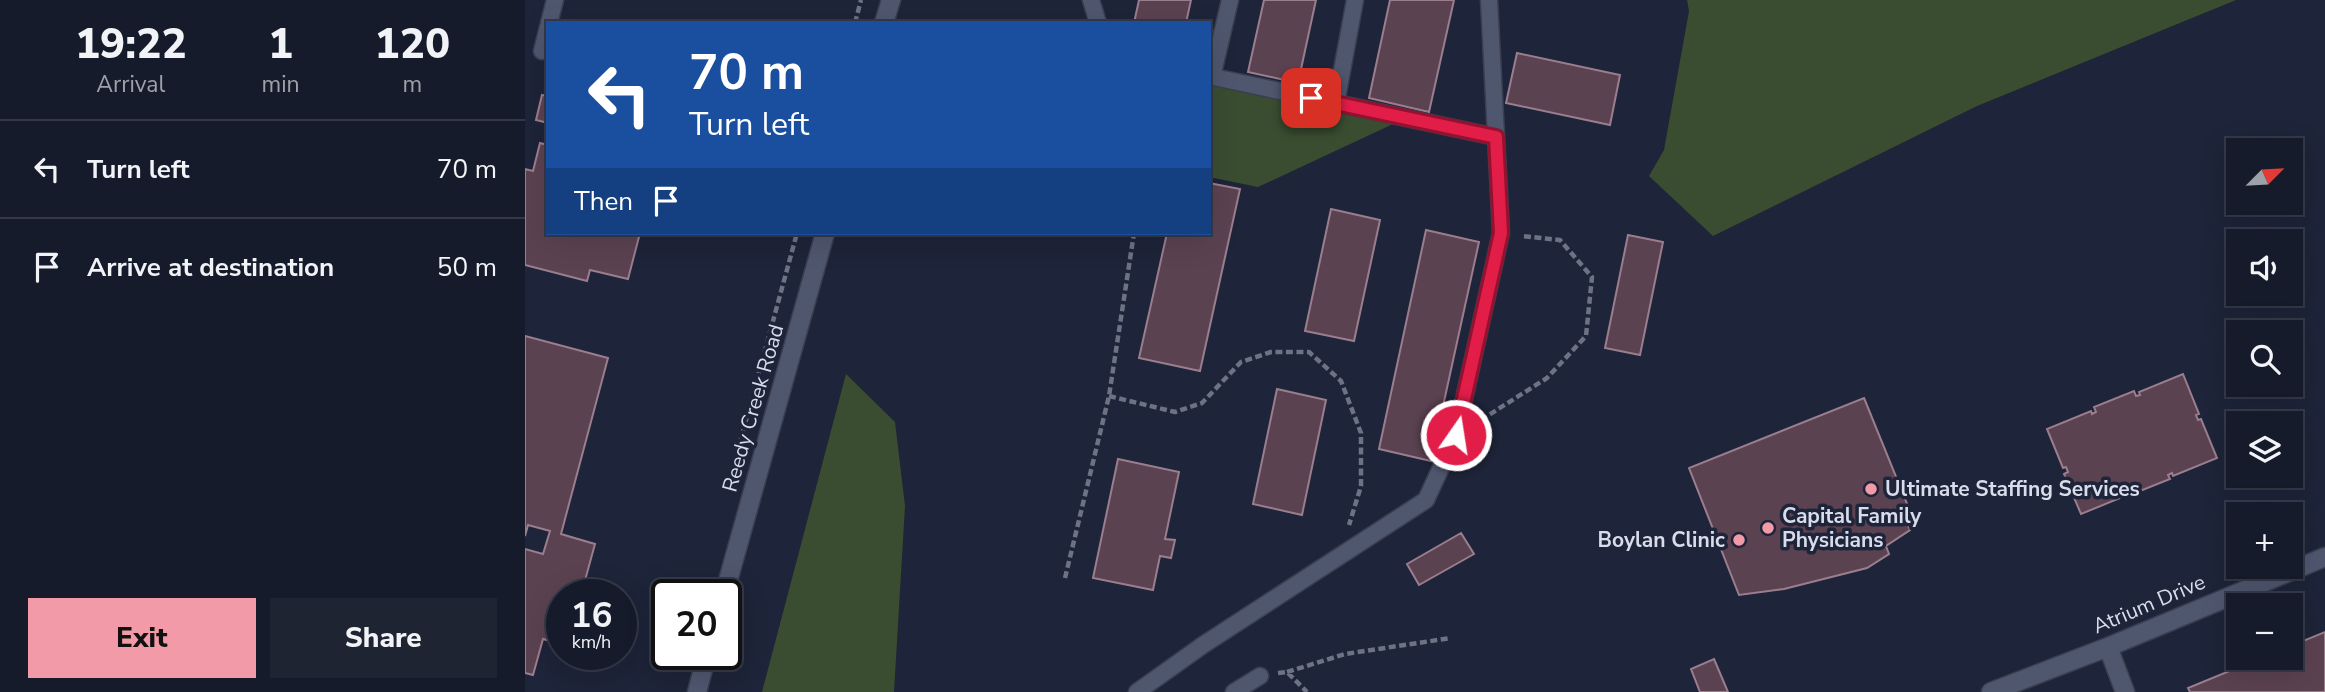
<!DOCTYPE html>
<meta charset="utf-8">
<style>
:root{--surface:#161b2b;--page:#1f2433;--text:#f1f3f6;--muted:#9ea1a9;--line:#353947;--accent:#f39aa9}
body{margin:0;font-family:"Nunito Sans",sans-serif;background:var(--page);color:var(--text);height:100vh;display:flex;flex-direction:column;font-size:26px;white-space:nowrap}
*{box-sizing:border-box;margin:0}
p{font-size:23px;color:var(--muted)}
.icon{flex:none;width:38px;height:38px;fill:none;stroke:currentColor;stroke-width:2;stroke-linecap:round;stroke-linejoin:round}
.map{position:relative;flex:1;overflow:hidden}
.sheet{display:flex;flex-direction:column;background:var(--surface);width:525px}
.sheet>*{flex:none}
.banner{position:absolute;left:21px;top:21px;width:665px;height:214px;border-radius:0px;box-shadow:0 7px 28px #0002,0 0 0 2px var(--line);background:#1a4fa0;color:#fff;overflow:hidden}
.needle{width:46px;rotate:66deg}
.fabs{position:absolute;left:1701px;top:138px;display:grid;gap:14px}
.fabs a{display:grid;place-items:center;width:77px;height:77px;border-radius:0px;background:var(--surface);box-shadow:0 7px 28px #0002,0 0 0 2px var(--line);font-size:35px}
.speed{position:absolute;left:21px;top:579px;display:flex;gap:14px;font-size:35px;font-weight:700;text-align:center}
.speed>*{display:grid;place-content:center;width:91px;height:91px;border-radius:50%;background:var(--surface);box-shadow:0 7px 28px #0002,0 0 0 2px var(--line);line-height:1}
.speed small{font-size:18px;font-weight:400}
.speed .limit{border:4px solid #111;border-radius:10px;background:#fff;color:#111}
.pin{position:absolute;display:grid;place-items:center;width:60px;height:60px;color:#fff;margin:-30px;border-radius:14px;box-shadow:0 4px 10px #0006}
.me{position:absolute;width:77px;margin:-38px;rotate:13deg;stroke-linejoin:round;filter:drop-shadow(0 0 5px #0008)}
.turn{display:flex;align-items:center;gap:24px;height:147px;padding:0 28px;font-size:32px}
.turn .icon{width:91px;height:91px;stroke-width:2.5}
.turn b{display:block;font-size:49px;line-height:60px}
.then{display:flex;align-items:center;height:66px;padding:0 28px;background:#0003;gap:14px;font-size:26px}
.eta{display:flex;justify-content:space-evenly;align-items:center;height:119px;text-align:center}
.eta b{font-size:42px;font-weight:800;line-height:49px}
.action{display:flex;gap:14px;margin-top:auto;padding:14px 28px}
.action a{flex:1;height:80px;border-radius:0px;background:var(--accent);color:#111;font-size:28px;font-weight:800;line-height:80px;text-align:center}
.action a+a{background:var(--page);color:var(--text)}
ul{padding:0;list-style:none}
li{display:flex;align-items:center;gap:21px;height:98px;padding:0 28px;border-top:2px solid var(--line)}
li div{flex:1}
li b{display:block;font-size:26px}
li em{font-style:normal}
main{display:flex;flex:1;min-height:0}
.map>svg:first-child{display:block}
.green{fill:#3a4d31}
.building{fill:#5b4251;stroke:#9b7e8e;stroke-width:2}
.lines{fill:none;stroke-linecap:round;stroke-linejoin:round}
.service-casing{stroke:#3a3e51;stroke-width:19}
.minor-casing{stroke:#3a3e51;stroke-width:21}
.secondary-casing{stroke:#3a3e51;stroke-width:21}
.path{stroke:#6d7284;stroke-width:4.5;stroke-dasharray:7 3.5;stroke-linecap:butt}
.service{stroke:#4f576f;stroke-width:16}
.minor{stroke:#4f576f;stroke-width:18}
.secondary{stroke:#4f576f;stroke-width:18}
.route-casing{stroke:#92132f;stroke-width:18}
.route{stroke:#e11d48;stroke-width:12}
.poi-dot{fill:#f39aa9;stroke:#1e2439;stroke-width:2.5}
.labels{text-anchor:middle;stroke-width:7;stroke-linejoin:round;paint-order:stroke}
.street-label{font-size:21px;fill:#d8dceb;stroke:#1e2439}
.poi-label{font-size:21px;font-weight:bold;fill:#d8dceb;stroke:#1e2439;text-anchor:start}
</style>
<main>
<section class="sheet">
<div class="eta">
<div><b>19:22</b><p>Arrival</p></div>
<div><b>1</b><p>min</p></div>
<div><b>120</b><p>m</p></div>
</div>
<ul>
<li><svg class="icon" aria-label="left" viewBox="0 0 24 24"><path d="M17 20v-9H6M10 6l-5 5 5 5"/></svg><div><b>Turn left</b></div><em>70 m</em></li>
<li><svg class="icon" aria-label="arrive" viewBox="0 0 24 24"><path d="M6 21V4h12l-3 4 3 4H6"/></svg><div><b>Arrive at destination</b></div><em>50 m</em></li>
</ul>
<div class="action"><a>Exit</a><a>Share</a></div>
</section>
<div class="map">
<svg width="1800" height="692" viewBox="0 0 1800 692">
<rect width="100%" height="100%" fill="#1e2439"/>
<!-- green -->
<path class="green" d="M1162,0h549l-259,106 -264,130 -64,-60 15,-26 25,-139z
M684,83l184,41 -135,63 -49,-10z
M321,374l49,48 10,84 -11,186h-132z"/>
<!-- building -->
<path class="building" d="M614,0h52l-5,23h-52z
M739,0h52l-18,83 -50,-11z
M865,0h64l-25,112 -60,-14z
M992,53l103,22 -10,50 -104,-22z
M17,95l6,1v27l-12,-3z
M15,143l8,2v88h92l-12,46 -38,-9 -3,11 -62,-16v-96l8,2z
M684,183l31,6 -40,182 -61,-13 28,-125h42z
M806,209l49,11 -26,121 -49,-10z
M901,230l53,12 -48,219 -52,-12z
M1103,235l35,7 -23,113 -35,-7z
M0,336l83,22 -47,176 34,10 -14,51h-19v49l-19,-5 -10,36 -8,-2v-124l18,5 7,-23 -22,-6 -3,11z
M1658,374l16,40 -3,1 2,5 3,-1 16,39 -44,18 -1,-3 -4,2 2,4 -40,16 -2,-3 -4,1 1,3 -44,18 -17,-40 4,-2 -2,-5 -3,1 -16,-39 44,-18 1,3 4,-2 -2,-5 40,-16 2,5 4,-1 -1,-3z
M752,389l49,11 -24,115 -49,-11z
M1339,398l44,108 -7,2 9,22 -24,16 3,8 -22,14 -83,21 -45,6 -50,-127z
M593,459l61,13 -14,67 10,1 -4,18 -11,-2 -7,34 -60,-12z
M936,533l13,21 -55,31 -12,-21z
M1800,632v60h-135l-2,-4 73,-30h30v-12z
M1189,659l14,33h-28l-9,-23z"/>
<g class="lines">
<defs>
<path id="service" d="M566,0l7,23
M24,23l6,-23
M17,51l6,-24
M684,76l287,61
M687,77l18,-77
M811,103l19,-103
M612,692l66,-47 223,-145 30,-65 45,-202 -12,-233
M709,692l26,-16"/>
<path id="minor" d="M1583,647l17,45
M1466,692l117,-45 217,-90"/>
<path id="secondary" d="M359,23l7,-23
M199,595l101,-362
M172,692l10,-38"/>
</defs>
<!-- service casing -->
<use href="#service" class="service-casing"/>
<!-- minor casing -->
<use href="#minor" class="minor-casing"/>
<!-- secondary casing -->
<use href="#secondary" class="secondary-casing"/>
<!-- path -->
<path class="path" d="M330,23l6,-23
M584,396l66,16 27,-9 39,-41 30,-10h38l32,29 20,52v53l-12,39
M956,420l66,-42 39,-42 6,-59 -32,-37 -38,-4
M206,475l66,-242
M540,578l44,-182 25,-163
M762,672l58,-18 106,-16
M753,673l9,-1 20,20"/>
<!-- service -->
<use href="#service" class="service"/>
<!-- minor -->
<use href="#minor" class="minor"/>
<!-- secondary -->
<use href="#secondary" class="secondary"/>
</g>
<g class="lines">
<defs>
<path id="route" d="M786,98l185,39 5,96 -45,202"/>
</defs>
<!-- route casing -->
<use href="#route" class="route-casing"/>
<!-- route -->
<use href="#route" class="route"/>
</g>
<!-- markers -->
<g class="poi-dot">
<circle cx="1346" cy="489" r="7"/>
<circle cx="1243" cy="528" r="7"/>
<circle cx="1214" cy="540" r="7"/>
</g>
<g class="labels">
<!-- street labels -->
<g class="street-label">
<text transform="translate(228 408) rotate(-74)" y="7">Reedy Creek Road</text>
<text transform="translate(1624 604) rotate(-23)" y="7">Atrium Drive</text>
</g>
<!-- poi labels -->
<g class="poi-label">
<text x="1360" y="496">Ultimate Staffing Services</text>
<text x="1257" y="523">Capital Family<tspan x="1257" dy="24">Physicians</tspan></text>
<text x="1200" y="547" text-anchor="end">Boylan Clinic</text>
</g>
</g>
</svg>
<div class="fabs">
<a><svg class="needle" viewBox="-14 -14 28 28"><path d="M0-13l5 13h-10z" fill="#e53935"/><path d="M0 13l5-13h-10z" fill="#9ea1a9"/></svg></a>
<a><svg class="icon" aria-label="sound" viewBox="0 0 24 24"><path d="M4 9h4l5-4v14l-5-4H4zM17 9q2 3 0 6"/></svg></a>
<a><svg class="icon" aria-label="search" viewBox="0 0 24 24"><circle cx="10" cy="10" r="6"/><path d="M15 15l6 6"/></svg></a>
<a><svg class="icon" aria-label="layers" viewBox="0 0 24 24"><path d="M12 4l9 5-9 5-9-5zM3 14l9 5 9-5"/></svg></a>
<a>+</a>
<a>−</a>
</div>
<div class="speed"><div>16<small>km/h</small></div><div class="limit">20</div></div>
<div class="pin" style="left:786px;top:98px;background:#d93025"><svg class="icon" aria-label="arrive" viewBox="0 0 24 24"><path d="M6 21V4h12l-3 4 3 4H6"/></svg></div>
<svg class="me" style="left:931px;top:435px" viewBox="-20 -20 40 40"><circle r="17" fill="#e11d48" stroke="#fff" stroke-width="3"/><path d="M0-11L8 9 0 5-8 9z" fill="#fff"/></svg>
<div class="banner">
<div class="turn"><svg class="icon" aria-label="left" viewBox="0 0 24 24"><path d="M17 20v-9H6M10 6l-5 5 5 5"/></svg><div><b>70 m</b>Turn left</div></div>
<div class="then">Then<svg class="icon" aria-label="arrive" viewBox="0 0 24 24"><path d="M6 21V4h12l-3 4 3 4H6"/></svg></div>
</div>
</div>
</main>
